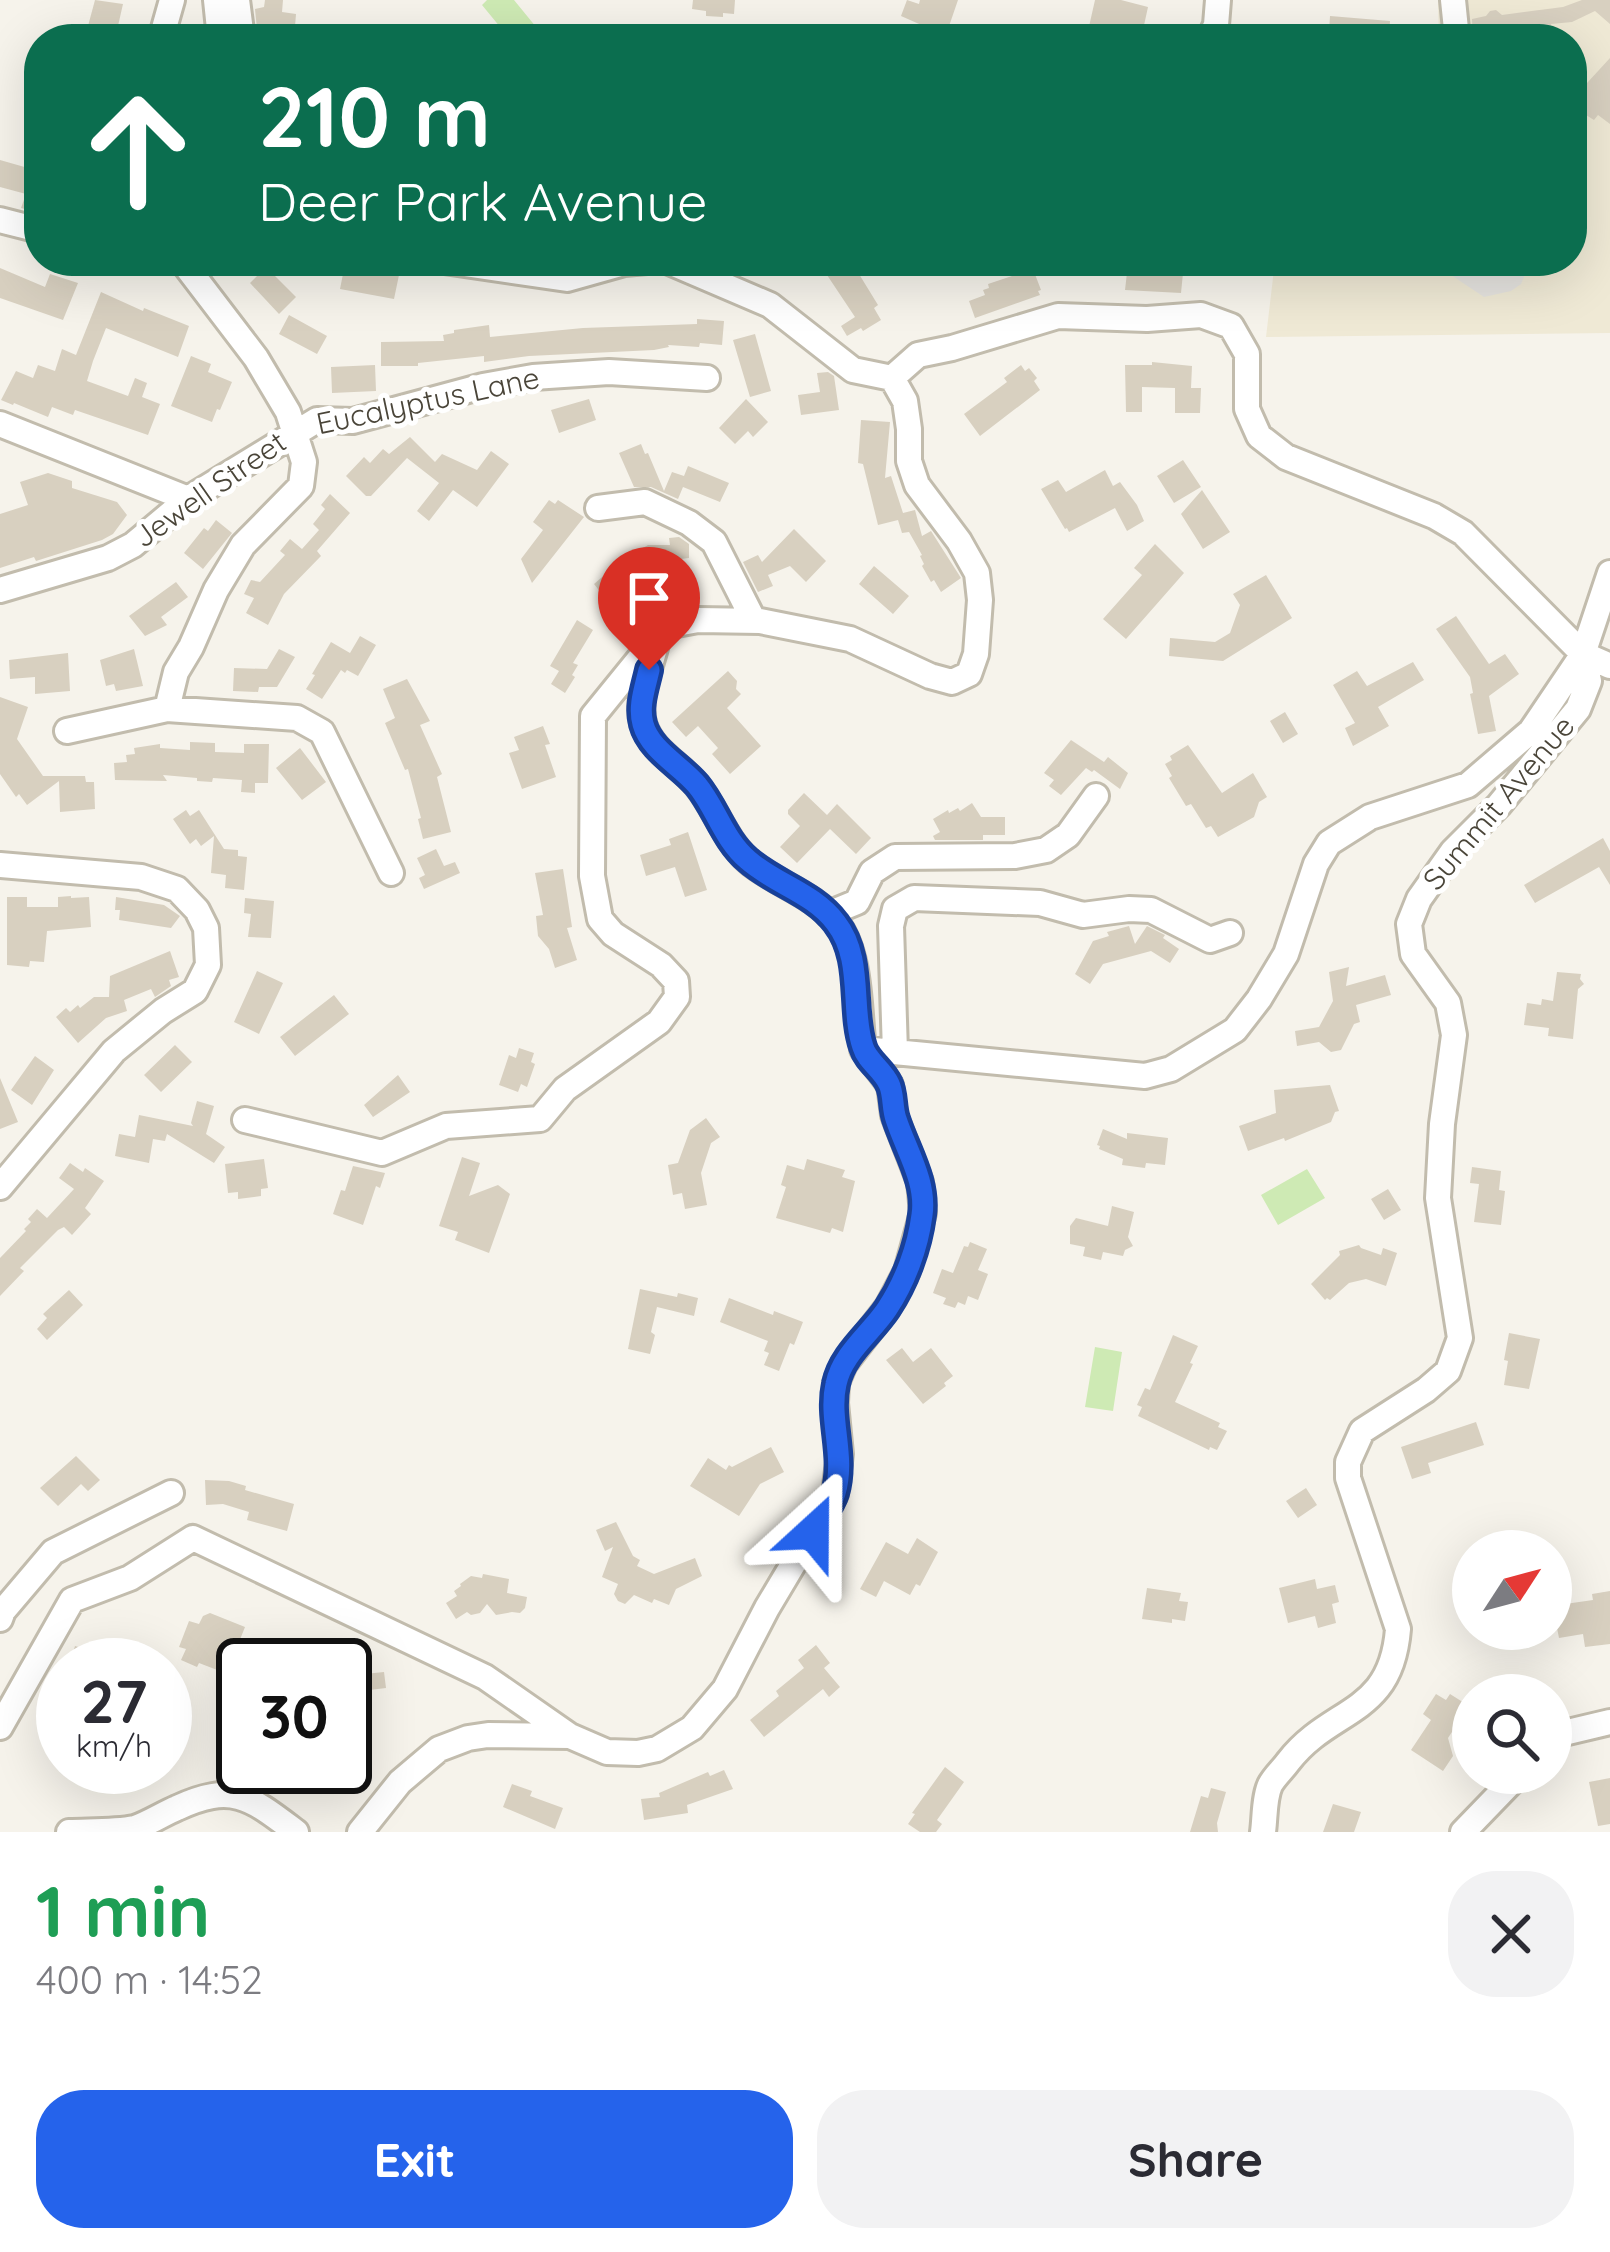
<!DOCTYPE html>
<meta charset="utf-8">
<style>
:root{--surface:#fff;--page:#f2f2f3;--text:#2b2b33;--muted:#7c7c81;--accent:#2563eb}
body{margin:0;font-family:Quicksand,sans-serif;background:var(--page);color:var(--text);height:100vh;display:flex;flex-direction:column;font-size:45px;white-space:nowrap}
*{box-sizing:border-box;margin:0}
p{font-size:39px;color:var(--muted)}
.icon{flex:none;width:66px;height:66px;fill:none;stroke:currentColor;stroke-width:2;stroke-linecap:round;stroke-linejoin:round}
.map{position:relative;height:1832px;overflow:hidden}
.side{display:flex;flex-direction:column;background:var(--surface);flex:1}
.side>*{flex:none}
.hud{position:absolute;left:24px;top:24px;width:1563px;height:252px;border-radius:48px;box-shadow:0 12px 48px #0002;background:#0b6e4f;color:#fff;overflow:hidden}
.needle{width:78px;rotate:54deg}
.fabs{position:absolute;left:1452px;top:1530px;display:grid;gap:24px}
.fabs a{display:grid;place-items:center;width:120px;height:120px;border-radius:50%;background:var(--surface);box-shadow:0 12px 48px #0002;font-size:60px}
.speed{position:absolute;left:36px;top:1638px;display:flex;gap:24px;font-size:60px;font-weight:700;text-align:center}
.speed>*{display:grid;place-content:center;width:156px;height:156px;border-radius:50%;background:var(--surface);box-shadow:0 12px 48px #0002;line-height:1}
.speed small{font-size:30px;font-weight:400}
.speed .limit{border:6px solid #111;border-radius:18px;background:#fff;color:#111}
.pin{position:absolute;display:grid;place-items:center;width:102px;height:102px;color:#fff;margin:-123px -51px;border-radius:50% 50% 50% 0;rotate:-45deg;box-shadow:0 0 12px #0007}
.pin .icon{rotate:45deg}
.me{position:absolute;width:132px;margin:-66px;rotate:24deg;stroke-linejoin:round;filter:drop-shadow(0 0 9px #0008)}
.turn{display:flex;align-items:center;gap:42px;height:252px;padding:0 36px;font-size:54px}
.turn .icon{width:156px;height:156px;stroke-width:2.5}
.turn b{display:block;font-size:84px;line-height:102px}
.round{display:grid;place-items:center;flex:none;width:126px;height:126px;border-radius:48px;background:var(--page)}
.head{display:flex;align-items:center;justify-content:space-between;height:204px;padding:0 36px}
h1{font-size:72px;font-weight:700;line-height:90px;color:#1e9e55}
.action{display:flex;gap:24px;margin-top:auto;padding:24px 36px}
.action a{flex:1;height:138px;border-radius:48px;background:var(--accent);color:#fff;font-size:48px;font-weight:700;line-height:138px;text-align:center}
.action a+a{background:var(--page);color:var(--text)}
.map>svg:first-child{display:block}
.education{fill:#efe9d5}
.green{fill:#ceeab4}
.parking{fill:#e5e3df}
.building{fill:#d8d0c0}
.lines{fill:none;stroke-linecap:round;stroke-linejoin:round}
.minor-casing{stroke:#c2bcad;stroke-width:30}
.minor{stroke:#fff;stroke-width:24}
.route-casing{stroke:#184099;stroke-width:30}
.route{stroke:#2563eb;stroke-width:21}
.labels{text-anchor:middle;stroke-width:10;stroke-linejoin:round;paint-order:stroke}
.street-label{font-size:30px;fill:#4a4539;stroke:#fff}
</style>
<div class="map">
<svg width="1610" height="1832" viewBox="0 0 1610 1832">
<rect width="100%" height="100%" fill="#f6f3eb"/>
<!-- education -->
<path class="education" d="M1438,0h172v333l-344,4 9,-76h297v-222h-133z"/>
<!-- green -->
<path class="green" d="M487,0h27l27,33 -7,6h-24l-28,-34z
M1307,1169l18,29 -47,27 -17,-30z
M1095,1347l27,5 -9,59 -28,-4z"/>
<!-- parking -->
<path class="parking" d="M1442,261h85v9l-6,14 -10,7 -27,6 -39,-26z"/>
<!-- building -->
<path class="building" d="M95,0l28,4 -8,35h-21l4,-10 -10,-3z
M265,0h18l-1,12 14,2 -2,25h-36l-3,-30 9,-2z
M693,0h42l-1,14 -11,-1v4l-17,-1v-5l-14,-2z
M907,0l12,4 1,-4h38l-11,32 -11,-4 -1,3 -34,-15z
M1095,0h26l27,7 -7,32h-20l-33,-8z
M1582,0h28v24l-15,-13 -23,11 -21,2 2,15h-80l-1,-20 14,-3 4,-5 6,-1 6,5 61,-8z
M1330,16l60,5 -1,17 -30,1v-3l-30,-3z
M1610,58v66l-12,-9 -4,5 -8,-5 -6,-7 3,-5 -7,-8z
M0,160l35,10 4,-6v38l-3,10 -15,-4 5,-14 -26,-7z
M826,261h25l27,44 -4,3 7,12 -18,11 -2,-3 -14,8 -6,-10 14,-9 -28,-42 6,-3z
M345,264l54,11 -5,24 -54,-10z
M1128,264l40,4 -1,3 16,2 -2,20 -56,-3z
M266,267l30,30 -17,17 -29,-31z
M0,268l45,19 5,-13 28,9 -15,37 -63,-22z
M1033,269l8,21 -3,1 2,4 -65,23 -6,-17 16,-6 -2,-5 6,-2 -1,-4z
M101,292l42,19 1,-3 45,18 -11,31 -72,-29 -13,33 -6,20 41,15 7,-18 12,5 -5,14 18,7 -12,31 -73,-25 -2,5 -21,-8 -4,10 -34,-14 -1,2 -12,-5 15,-29 17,7 5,-13 17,6 7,-22 14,6z
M289,315l38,21 -10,18 -38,-20z
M697,319l27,2 -2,24 -22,-2 -1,4 -31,-2 1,2 -15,3 -125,6 -45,6v-6l-66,7v3h-37v-24l63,-1 -1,-6 11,-2v-3l35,-5 1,12 93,-9 114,-4z
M755,334l16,57 -21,6 -17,-57z
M191,356l20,8 -3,8 24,10 -12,28 -3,-1 -5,13 -41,-16z
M1152,362l40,4 -1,22h10l-1,25h-25v-25l-33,-1v25h-16l-1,-47h27z
M375,365l1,26 -44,2 -1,-26z
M1021,365l4,6 4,-3 8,10 -3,3 6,9 -60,46 -16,-22 43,-32 -3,-4z
M828,372l6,4 5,34 -38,5 -3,-20 22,-3 -3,-19z
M589,399l7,21 -37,13 -8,-23z
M746,399l22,23 -15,15 -5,-6 -13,13 -16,-16z
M861,420l29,2 -5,56 6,-2 12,37 12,-3 7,26 9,-5 30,47 -20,14 -7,-12 -3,2 -9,-16 2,-2 -4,-8 2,-1 -13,-23 -7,1 -4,-13 -20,5 -15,-61 -5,-1z
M410,437l25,25 7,-8 35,16 14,-19 18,13 -32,43 -24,-17 -24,31 -12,-10 22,-28 -32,-25 -36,38h-5l-20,-20 18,-19 6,6 13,-14 6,5z
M641,444l4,10 3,-1 16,38 8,-19 12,4 4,-10 41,17 -9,19 -37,-15 -5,12 -27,-12h-17l-15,-34z
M1183,460l18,27 -27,16 -17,-27z
M1105,470l8,16 7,-4 17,23 7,16 -17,10 -12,-23 -46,24 -2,-4 -2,1 -24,-40 17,-9 8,12z
M48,473l24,8v7l45,14 10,13 -14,19 -11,6 -66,21 -2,-4 -34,11v-54l28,-9 -8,-23z
M1202,490l28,42 -27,17 -22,-35z
M330,494l20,19 -33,38 4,5 -37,38 -16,31 -22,-12 8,-15 -10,-4 7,-14 9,2 25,-27 -5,-4 10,-12 12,10 17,-19 -6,-6 12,-15 -4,-4z
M549,500l6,4 3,-4 26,17 -52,66 -11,-24 22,-29 -10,-8z
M216,520l16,13 -29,36 -19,-16 20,-25 4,3z
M794,529l32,32 -20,21 -16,-16 -22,9 5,11 -15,6 -15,-30 15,-7 4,7z
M679,537l10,7v14l-16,2v4l-30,1 19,23 -19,15 -17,-22 -21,17 -11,-14 22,-19h-2l34,-20h22l-1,-7z
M1155,544l29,29 -58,66 -23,-20 39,-44 -8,-7z
M874,566l35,30 -16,18 -34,-30z
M1266,575l26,43 -69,43 -54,-5 1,-18 45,4 15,-9 10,-28 -7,-11z
M176,582l12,15 -27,20 6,8 -22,11 -16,-20z
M1456,616l33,48 16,-10 14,20 -30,22 7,35 -18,3 -8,-40 3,-1 -3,-16 -34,-48z
M577,620l16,10 -20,33 5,2 -6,10 3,2 -10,16 -14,-9 8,-13 -9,-5z
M360,636l16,9 -18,31 -11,-6 -2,3 -4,-3 -19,29 -16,-10 9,-14 -3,-1 19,-32 19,11z
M134,649l9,37 -27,5 -2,-7 -8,2 -6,-26z
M279,649l16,8 -18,30h-18l-1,5 -25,-1 1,-23 33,1z
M68,653l2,38 -35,3v-17l-25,2 -1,-19z
M1413,662l11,18 -46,27 11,19 -36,20 -8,-18 10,-5 -22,-38 24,-14 10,15z
M728,671l9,10 -1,8 5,5 -14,14 34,38 -31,28 -18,-20 6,-6 -20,-22 -12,11 -14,-15z
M407,679l23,42 -10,4 22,49 -5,3 14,55 -28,7 -5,-20 3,-1 -13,-49 -3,1 -20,-47 10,-5 -12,-29z
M0,697l28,10 -11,32 26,37h42l1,6h8l1,27 -35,3 -1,-31 -32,24 -8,-11 -3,3 -16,-23z
M1285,712l13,22 -15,9 -13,-22z
M543,726l7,18 -5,1 11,32 -34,12 -13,-36 10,-3 -5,-13z
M1071,740l33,22 4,-5 20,16 -8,16 -26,-19 -2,2 -6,-4 -25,27 -12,-9 5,-6 -10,-7z
M190,742l25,1v9l29,1v-9h25l-1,39h-13v10l-14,-1 1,-12 -29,-2 -1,4 -15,-1v-3l-34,-3 4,6 -52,-1 -1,-17 13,-1 -1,-7 9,-1 -1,-6 26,-4v4l30,2z
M1188,745l34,48 31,-20 14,24 -8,5 -5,15 -36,20 -7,-11 -5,2 -15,-24 -5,2 -17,-28 3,-2 -7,-12 7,-4 -2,-4z
M300,748l26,34 -24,18 -26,-32z
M804,793l23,22 10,-11 34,34 -15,16 -26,-25 -33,34 -17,-16 20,-21 -12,-12v-4z
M972,803l9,14h24v18h-22v5h-48l-2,-4 7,-4 -7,-13 15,-9 1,3 9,-5 2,3z
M186,810l4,6 9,-6 25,39 14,1v6l9,1 -3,33 -19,-2 1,-13 -15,-2 3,-37 -13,10 -5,-7 -6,5 -17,-25z
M688,832l19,58 -22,7 -10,-30 -29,9 -6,-21 31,-10 -2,-6z
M1603,838l7,13v34l-11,-18 -64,36 -11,-18z
M436,849l8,17 11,-4 5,11 -36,16 -5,-11 6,-3 -8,-17z
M563,869l9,58 -5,1 10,32 -22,8 -6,-19 -11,-13 -2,-20 7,-1 -8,-42z
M71,896v2l18,-1 2,30 -44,4 -3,31 -14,-1 -1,6 -22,-2v-68h20v10h31v-10z
M116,897l48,8 16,11 -9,12 -52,-8 1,-10h-5z
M245,898l29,3 -3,37 -23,-1 3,-23 -7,-1z
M1129,926l6,18 12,-18 18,9 -2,3 16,11 -9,14 -19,-12 -48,13 -13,20 -15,-10 18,-33 16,-5 -2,-4z
M170,951l9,26 -10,3 2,6 -16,11 -4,-8 -27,11 3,11 -21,7 -28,25 -22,-26 10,-9 4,4 8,-7 2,3 14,-11h15l1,-21z
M1349,967l-3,19 39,-11 6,20 -35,10 4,17 -6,2 -13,26 -10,2 -12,-10 -22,4 -2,-15 24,-4 14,-26 -4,-29z
M257,971l26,12 -24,51 -25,-12z
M1557,972l24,2 -1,5 4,5 -6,5 -5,50 -25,-3 1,-8 -25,-3 3,-22 14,2 1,-6 11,2z
M334,995l15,19 -54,42 -15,-19z
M175,1045l17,17 -31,30 -17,-17z
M519,1048l15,5 -3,9 4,2 -8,23 -6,-3 -3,8 -19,-7 10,-30 7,3z
M35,1056l19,14 -22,35 -21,-15z
M398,1075l12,17 -37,25 -9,-12z
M0,1078l18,44 -18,7z
M1330,1085l9,26 -4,1 -4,10 -46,19 -1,-3 -36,13 -9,-25 37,-13 -2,-23z
M197,1101l17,5 -8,28 19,13 -11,16 -47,-29 -2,7 -12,-2 -4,24 -34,-7 4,-22 16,3 4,-22 54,11 -2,-3z
M706,1118l14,19 -9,6 -10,30 6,32 -22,4 -3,-16 -9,2 -5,-30 10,-2 12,-33z
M1103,1129l24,10v-6l41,5 -3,27 -19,-2 -1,5 -23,-3 1,-6 -24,-10 1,-3 -3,-1z
M462,1157l18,6 -11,33 29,-11 12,9 -21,59 -34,-13 3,-8 -19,-6z
M264,1159l4,29 -7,1v7l-23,3v-7l-10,1 -3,-29z
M807,1159l38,11 -3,7 13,4 -12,51 -11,-4 -2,5 -54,-15 10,-31 -5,-2 6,-20 17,5z
M70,1163l13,9 2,-4 19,13 -19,27 6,6 -19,21 -8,-8 -6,3 -38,38 4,3 -24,25v-38l26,-27 -2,-2 7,-7 -3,-3 9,-10 10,9 27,-29 -15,-11z
M353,1166l32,7 -5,15 -4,-2 -13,39 -30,-11 8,-24 4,1z
M1472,1167l29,4 -2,19 6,1 -4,34 -27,-3 5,-38 -9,-1z
M1388,1189l13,21 -17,10 -13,-21z
M1112,1206l22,6 -6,25 5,9 -8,4 -2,6 -20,-4 -2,8 -18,-4 2,-9 -15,-3v-18l6,-8 32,8z
M970,1242l17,7 -9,21 10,4 -10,26 -10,-4 -3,9 -7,-3 -3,6 -12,-4 3,-6 -13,-5 9,-24 11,4 11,-27 4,1z
M1359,1245l2,3 20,7 2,-7 14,5 -11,33 -20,-7 -17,4 -19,17 -3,-2 -2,2 -14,-16 29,-29 -1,-4z
M640,1289l37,8 1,-4 20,5 -4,18 -37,-9 -6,25 4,3 -5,19 -22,-5z
M69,1290l14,15 -36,35 -10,-11 10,-11 -4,-4z
M729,1298l44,17 1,-4 29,11 -9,23 -4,-2 -11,28 -15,-6 5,-12 -5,-2 4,-10 -48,-19z
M1509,1333l31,6 -11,50 -25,-4 4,-24 -4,-1z
M1173,1335l25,11 -8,17 3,1 -18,38 45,21 -2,4 9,4 -10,19 -7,-3 -1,3 -71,-34 4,-9 -5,-2 8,-17 5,2z
M902,1348l11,14 18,-14 22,28 -9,7 2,3 -23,18 -37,-44z
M1476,1422l8,23 -56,18 3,10 -19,6 -11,-32z
M771,1447l13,25 -24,12 -21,32 -49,-30 18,-28 18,12 3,-5 3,2z
M76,1456l24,24 -12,11 -7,-7 -23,22 -18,-18z
M205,1480l24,1 17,5 -1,4 49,14 -7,27 -40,-11 2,-8 -26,-8 -17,1z
M1306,1488l11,17 -19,13 -12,-17z
M616,1522l17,34 7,4 -3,6 17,8 41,-16 7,18 -26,13 -7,16 -15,-6 -2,4 -18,-8 -9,9 -7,-3 -4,-7 4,-10 -16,-7 11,-30 -8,4 -9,-21z
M917,1538l21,14 -18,34 -4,-2 -6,11 -26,-14 -8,16 -16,-8 26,-47 22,12z
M483,1574l26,5 -2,14 20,4 -2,11 -5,5 -8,-1 -16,3 -9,-11 -7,9 -9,2 -4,-3 -11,7 -10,-16 11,-7 -3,-5 7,-5 -1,-2 11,-8 11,2z
M1315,1579l2,10 18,-4 4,17 -7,2 4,19 -18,5 -3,-12 -27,7 -9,-35z
M1147,1588l34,5 -2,8 9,1 -3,19 -13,-2v4l-30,-4z
M1610,1591v53l-25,3 -2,-13 -24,4 -2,-10 -6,1v-23l42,-6 -1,-6z
M210,1613l35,14 -6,15 11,5 -12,31 -39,-15 -2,4 -16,-7 5,-11 -7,-2 10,-26 10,3 4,-8z
M816,1645l14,18 -6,5 16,19 -11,10 -6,-8 -59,48 -14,-17 29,-24 -3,-5 28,-23 -6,-8z
M75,1646l13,4 1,-3 31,10 2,-6 36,11 -1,3h-88z
M384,1672l2,16 -41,5v-17z
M1436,1694l10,6 4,-6 19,12 -21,32 5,18 -10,15 -32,-21 20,-30 -8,-6z
M945,1767l19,15 -27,38 5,4 -6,8h-16l-12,-8 7,-10 -3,-1z
M724,1770l9,19 -46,16 1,8 -44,7 -3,-21 19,-2 -1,-4 49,-21 2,4z
M1610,1778v46l-12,2 -9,-44z
M512,1784l20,7 -2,5 33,12 -8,21 -52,-22z
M1211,1788l15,4 -9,31 1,9h-28l11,-36 7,2z
M1333,1804l28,8 -7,20h-31z"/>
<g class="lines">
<defs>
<path id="minor" d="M216,0l4,39
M237,0l5,39
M1453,0l4,39
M161,39l11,-39
M1209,39l7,-14 2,-25
M0,220l39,10
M182,261l74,97 32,54 16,50 -3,24 -58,59 -27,45 -25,57 -15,25 -9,37 130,9 25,14 69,141
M444,261l123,18 57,-16 23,-2
M667,261l103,44 83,65 39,8 26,-23 34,-7 106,-32 89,3 54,-4 30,11 16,28v55l12,27 27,21 148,59 29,17 120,121 27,12
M0,424l188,75
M598,508l47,-6 44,21 25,19 40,79
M0,590l108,-32 25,-13 55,-46 129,-79 36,1 130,-35 50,-9 76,-5 98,6
M656,644c-6,25 -21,58 -12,82 9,27 39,40 55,62 19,25 28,56 53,76 28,21 62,31 84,58 25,33 22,88 27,127l282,27 26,-7 64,-39 24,-31 27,-45 30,-90 13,-21 41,-26 98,-32 63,-54 52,-77 27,-81
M67,731l100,-22
M0,865l141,12 36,12 20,21 9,18 2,37 -13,26 -32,20 -49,40 -114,136
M828,914l29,-12 15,-30 23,-15 120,-1 31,-6 22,-15 28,-39
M895,1052l-4,-126 4,-17 19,-11 126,5 43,12 46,-6 22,1 59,30 20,-7
M245,1120l137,33 64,-27 94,-7 25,-30 94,-67 18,-25 -1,-16 -15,-16 -48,-31 -13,-15 -8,-43 1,-160 65,-80 13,-11 27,-5 62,1 90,18 80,37 22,6 17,-8 7,-20 4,-54 -3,-27 -18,-32 -42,-56 -8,-24v-32l-4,-28 -13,-23
M0,1619l3,-8 50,-59 118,-59
M0,1727l72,-127 58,-22 63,-40 292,139 85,59
M1551,1736l59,-14
M69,1832c20,-1 46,0 66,-4 14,-5 28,-14 42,-20 56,-26 74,-10 119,24
M360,1832l40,-50 39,-33 29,-11 20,-3 82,1 37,16 31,1 19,-4 35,-21 33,-39 42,-81 68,-114 5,-40 -5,-51 1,-20 8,-19 44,-57 19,-36 16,-58 -3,-31 -26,-67 -4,-30 -27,-36
M1263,1832c2,-14 1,-34 7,-47 4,-8 13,-16 18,-23 43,-56 103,-45 110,-133l-50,-151v-16l14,-31 64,-41 22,-19 12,-33 -22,-140 4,-74 12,-89 -6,-32 -35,-49 -4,-30 10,-25 34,-48 46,-46 79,-96 11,-28 -6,-27
M1463,1832l57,-59"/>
</defs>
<!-- minor casing -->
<use href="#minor" class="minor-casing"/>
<!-- minor -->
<use href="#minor" class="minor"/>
</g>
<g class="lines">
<defs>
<path id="route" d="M649,670c-4,18 -11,36 -6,54 7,26 37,41 54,61 19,23 27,55 51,75 27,24 66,33 88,63 28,36 14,86 27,124 4,14 20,23 26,37 5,10 3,24 7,35 10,31 31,63 26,96 -4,32 -17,67 -35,94 -16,24 -45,45 -51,75 -8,35 10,72 -1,109 -4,13 -15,27 -22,39"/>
</defs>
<!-- route casing -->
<use href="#route" class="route-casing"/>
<!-- route -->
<use href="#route" class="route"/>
</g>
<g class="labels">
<!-- street labels -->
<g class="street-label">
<text transform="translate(428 401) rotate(-12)" y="10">Eucalyptus Lane</text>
<text transform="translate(210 490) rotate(-35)" y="10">Jewell Street</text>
<text transform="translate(1499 803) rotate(-50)" y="10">Summit Avenue</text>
</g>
</g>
</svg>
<div class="fabs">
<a><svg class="needle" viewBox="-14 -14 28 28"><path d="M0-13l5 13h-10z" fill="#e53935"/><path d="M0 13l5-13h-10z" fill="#7c7c81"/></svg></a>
<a><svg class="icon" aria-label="search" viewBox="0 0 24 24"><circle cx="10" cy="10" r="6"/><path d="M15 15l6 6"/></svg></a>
</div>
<div class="speed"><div>27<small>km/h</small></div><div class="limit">30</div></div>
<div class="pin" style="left:649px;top:670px;background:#d93025"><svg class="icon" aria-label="arrive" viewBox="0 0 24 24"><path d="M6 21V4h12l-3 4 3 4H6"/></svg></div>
<svg class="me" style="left:813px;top:1532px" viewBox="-20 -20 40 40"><path d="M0-17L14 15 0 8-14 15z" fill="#2563eb" stroke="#fff" stroke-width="4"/></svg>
<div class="hud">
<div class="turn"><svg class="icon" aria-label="ahead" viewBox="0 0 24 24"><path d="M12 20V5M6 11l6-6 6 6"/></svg><div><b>210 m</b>Deer Park Avenue</div></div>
</div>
</div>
<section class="side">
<div class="head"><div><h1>1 min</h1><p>400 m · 14:52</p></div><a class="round"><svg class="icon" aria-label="close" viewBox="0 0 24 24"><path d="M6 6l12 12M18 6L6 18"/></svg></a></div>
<div class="action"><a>Exit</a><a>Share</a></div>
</section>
